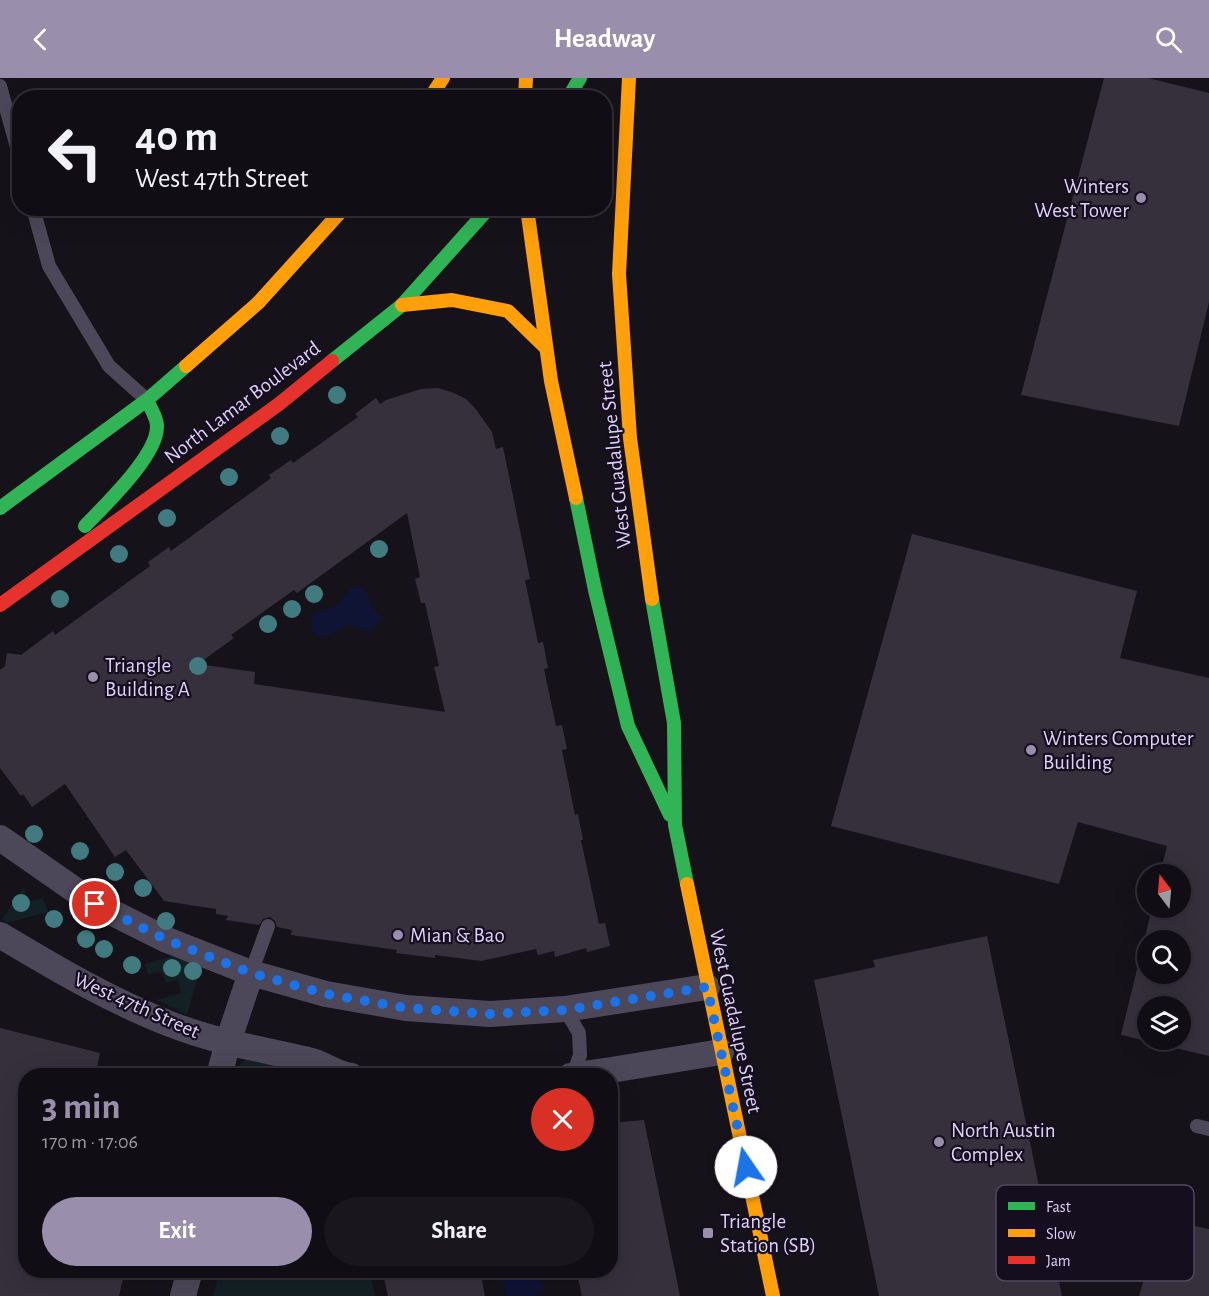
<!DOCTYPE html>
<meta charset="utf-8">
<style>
:root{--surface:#100e14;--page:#19171d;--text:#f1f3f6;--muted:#9c9ca0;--line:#302e34;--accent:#998eac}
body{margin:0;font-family:"Alegreya Sans",sans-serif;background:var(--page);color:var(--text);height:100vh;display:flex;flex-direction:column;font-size:22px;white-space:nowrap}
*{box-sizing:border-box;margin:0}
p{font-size:20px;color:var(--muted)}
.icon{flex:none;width:33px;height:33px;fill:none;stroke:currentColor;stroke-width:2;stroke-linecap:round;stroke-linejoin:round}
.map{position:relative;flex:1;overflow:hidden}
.side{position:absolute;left:18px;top:990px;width:600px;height:210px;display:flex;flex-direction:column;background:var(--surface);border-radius:24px;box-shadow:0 6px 24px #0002,0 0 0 2px var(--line)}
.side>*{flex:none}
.guide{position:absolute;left:12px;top:12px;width:600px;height:126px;border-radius:24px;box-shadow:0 6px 24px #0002,0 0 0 2px var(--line);background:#100e14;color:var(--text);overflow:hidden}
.needle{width:39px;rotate:344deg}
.controls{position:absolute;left:1137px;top:786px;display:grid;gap:12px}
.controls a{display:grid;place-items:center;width:54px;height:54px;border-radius:50%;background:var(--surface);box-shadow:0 6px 24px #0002,0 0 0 2px var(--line);font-size:30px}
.pin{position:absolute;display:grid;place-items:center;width:51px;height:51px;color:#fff;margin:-26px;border:3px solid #fff;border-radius:50%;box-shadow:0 2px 6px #0007}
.me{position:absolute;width:66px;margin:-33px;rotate:348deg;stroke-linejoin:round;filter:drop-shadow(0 0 4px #0008)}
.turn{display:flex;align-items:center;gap:21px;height:126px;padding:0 24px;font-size:27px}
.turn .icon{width:78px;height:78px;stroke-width:2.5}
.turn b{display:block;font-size:42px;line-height:51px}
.round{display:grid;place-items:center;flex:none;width:63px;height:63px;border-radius:32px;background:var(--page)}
.overview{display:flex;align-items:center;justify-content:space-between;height:102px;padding:0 24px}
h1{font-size:36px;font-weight:700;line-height:45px;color:var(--accent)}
.action{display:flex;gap:12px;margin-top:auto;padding:12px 24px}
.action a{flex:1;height:69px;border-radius:36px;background:var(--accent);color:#fff;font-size:24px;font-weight:700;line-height:69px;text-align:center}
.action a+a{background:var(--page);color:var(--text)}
header{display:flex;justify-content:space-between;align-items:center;height:78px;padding:0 24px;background:var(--accent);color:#fff;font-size:27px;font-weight:700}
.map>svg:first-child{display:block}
.green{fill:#132025}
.water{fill:#0f1334}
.building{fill:#35303c;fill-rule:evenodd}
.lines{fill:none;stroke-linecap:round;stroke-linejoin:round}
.lane{stroke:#4c4859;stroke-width:14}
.street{stroke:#4c4859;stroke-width:26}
.fast{stroke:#30b455;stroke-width:14}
.slow{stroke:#ff9f0a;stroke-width:14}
.jam{stroke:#e5322d;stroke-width:14}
.tree{fill:#417b7f}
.route{stroke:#1a73e8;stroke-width:10;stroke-dasharray:0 18}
.poi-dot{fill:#998eac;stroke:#150e1e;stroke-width:2}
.labels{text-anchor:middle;stroke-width:4.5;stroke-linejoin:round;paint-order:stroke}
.poi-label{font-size:21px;fill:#dfd0fa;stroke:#150e1e;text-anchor:start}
.street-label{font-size:21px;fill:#dfd0fa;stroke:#150e1e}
.key{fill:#150e1e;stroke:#524860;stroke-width:1.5}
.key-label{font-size:16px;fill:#dfd0fa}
</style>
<header><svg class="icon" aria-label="back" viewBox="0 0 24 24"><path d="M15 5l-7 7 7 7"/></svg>Headway<svg class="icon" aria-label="search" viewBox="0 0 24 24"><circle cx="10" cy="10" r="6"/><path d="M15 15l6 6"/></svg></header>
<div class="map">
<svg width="1209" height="1218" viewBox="0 0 1209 1218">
<rect width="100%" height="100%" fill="#16121a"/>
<!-- green -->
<path class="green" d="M24,809l4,15 15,-4 5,14 -41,11 -5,-4z
M173,878l28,9 -14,50 -31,-15 25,-7 -3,-13 -12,3 -5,-12 -13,4 -3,-11z
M252,977l69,21h-86c3,-11 8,-16 17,-21z
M220,1192l150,1 5,25h-162z"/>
<!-- water -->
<path class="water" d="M360,508c14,10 7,22 23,31l-14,16c-5,-2 -12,-7 -18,-8 -12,-1 -19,15 -31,12 -12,-3 -11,-16 -6,-24l21,-6 16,-19z
M517,1192l22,1 5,22 -14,3h-24l-5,-22z"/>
<!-- building -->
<path class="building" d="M1104,0h44l61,15v209l-30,124 -158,-31z
M438,310l16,5 12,6 9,9 17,24 4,17 7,-2 27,132 -5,1 13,63 5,-1 5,26 -4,1 12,57 6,-1 5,24 -5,1 13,65 3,-1 5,26h-2l18,84 6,-1 5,23 -23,6 -1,-4 -31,9 -1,-6 -16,4 -2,-6 -55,12 -46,-6v3l-39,-5 1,-3 -106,-15 1,-5 -15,-3 -2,-6 -5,-4 -7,2 -4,6 -33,-5 2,-4 -12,-2v-5l-52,-8 -38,-51 -11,7 -50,-73 -33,23 -9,-13 -2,2 -21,-28v-98l5,-4 2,-13 14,2 32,-24 2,4 95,-69 -2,-4 21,-15 2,4 100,-73 -2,-3 22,-15 2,3 65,-46 -3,-3 21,-16 4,6 6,-4 35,-11zM407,435l13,64 -5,2 6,24h4l14,63 -5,1 11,45 -191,-28 1,-12 -57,-8 36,-26 -3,-3 63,-45 3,3z
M912,456l225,57 -17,67 89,20v378l-88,-21 31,-127h28v-34h-20l7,-28 -89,-24 -19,62 -228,-58zM1148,862h32v34h-32zM1148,928h32v34h-32z
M987,858l75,360h-183l-65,-316 61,-13 -2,-7z
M0,950l100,25 -5,23h-69v194h99l-6,26h-119z
M644,1042l36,176h-98l-6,-26h34v-147z
M1181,1145l28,6v67h-70l18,-61 15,4z
M382,1192h98l5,26h-97z"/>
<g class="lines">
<!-- lane -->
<path class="lane" d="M0,8l20,72
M33,130l16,58 60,100 38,34
M251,895l17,-47
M565,931l14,24 1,22 -7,20
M1197,1048l12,3"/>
<!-- street -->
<path class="street" d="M0,760l95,66 72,36 84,33 75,21 80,14 84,6 75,-5 142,-22
M0,857c55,33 111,66 170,89 45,18 92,25 138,36 15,3 28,14 43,16
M219,998l9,-34 23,-69
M570,998l41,-6 110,-18
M183,1218l7,-26"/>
<!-- fast -->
<path class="fast" d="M568,20l12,-20
M332,283l70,-56 87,-97
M576,420l19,92 33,136 42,89
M0,430l147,-108 39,-34
M85,448c20,-21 73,-71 72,-100 0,-9 -7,-18 -10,-26
M652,521l22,124 1,102 12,59"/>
<!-- slow -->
<path class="slow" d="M629,0l-10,196 11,164 22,161
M430,20l13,-20
M525,20l1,-20
M527,130l24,173 25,117
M402,227l50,-5 56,11 38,37
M186,288l72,-63 86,-95
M687,806l86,412"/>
<!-- jam -->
<path class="jam" d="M0,527l279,-201 53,-43"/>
</g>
<!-- trees -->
<g class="tree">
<circle cx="337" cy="317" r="9"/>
<circle cx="280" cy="358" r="9"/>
<circle cx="229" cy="399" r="9"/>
<circle cx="167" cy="440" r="9"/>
<circle cx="379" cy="471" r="9"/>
<circle cx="119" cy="476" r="9"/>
<circle cx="314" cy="516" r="9"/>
<circle cx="60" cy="521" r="9"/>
<circle cx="292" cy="531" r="9"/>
<circle cx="268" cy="546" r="9"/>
<circle cx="198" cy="588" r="9"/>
<circle cx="34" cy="756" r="9"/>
<circle cx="80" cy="773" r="9"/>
<circle cx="115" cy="794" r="9"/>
<circle cx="143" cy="810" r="9"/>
<circle cx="21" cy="825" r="9"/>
<circle cx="54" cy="841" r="9"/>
<circle cx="166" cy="843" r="9"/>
<circle cx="86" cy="861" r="9"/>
<circle cx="104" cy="871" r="9"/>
<circle cx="132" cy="887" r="9"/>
<circle cx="172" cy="890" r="9"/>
<circle cx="193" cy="893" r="9"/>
</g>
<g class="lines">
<!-- route -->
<path class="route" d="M95,826l72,36 84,33 75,21 80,14 84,6 75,-4 142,-23 39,180"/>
</g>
<!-- markers -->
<g class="poi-dot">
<circle cx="1141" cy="120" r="6"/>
<circle cx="93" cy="599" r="6"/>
<circle cx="1031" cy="672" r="6"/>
<circle cx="398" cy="857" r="6"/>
<circle cx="939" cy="1064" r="6"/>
<rect x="702" y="1149" width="12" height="12" rx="3"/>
</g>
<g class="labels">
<!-- poi labels -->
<g class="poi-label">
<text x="1129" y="115" text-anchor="end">Winters<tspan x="1129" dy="24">West Tower</tspan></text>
<text x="105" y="594">Triangle<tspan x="105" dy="24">Building A</tspan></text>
<text x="1043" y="667">Winters Computer<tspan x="1043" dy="24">Building</tspan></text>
<text x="410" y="864">Mian &amp; Bao</text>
<text x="951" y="1059">North Austin<tspan x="951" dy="24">Complex</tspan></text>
<text x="720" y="1150">Triangle<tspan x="720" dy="24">Station (SB)</tspan></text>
</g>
<!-- street labels -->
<g class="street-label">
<text transform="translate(242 324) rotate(-37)" y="7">North Lamar Boulevard</text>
<text transform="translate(614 377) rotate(-96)" y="7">West Guadalupe Street</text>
<text transform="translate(137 927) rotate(24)" y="7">West 47th Street</text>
<text transform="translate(736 943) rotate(78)" y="7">West Guadalupe Street</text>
</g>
</g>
<!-- legend -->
<rect x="996" y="1107" width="198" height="96" rx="9" class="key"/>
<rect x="1008" y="1124" width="27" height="8" fill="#30b455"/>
<rect x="1008" y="1151" width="27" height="8" fill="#ff9f0a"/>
<rect x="1008" y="1178" width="27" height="8" fill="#e5322d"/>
<g class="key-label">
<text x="1046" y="1134">Fast</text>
<text x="1046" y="1161">Slow</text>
<text x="1046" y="1188">Jam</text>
</g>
</svg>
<div class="controls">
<a><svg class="needle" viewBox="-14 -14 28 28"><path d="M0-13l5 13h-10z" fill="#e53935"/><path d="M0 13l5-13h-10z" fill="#9c9ca0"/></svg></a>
<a><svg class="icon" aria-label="search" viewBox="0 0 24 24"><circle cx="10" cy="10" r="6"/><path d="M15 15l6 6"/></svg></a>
<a><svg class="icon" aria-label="layers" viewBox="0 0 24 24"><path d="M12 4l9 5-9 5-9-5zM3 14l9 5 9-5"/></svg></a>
</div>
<div class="pin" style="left:95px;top:826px;background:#d93025"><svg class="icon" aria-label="arrive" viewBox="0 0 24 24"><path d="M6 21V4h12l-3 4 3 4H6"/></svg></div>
<svg class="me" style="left:746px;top:1089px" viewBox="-20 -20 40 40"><circle r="19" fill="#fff"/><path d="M0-13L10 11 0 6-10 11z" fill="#1a73e8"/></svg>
<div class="guide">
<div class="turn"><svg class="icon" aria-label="left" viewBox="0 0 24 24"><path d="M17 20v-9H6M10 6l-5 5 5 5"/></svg><div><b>40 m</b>West 47th Street</div></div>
</div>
<section class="side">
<div class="overview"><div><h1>3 min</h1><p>170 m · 17:06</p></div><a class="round" style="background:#d93025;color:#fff"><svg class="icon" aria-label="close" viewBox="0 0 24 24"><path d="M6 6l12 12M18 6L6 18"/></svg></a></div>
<div class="action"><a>Exit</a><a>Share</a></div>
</section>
</div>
